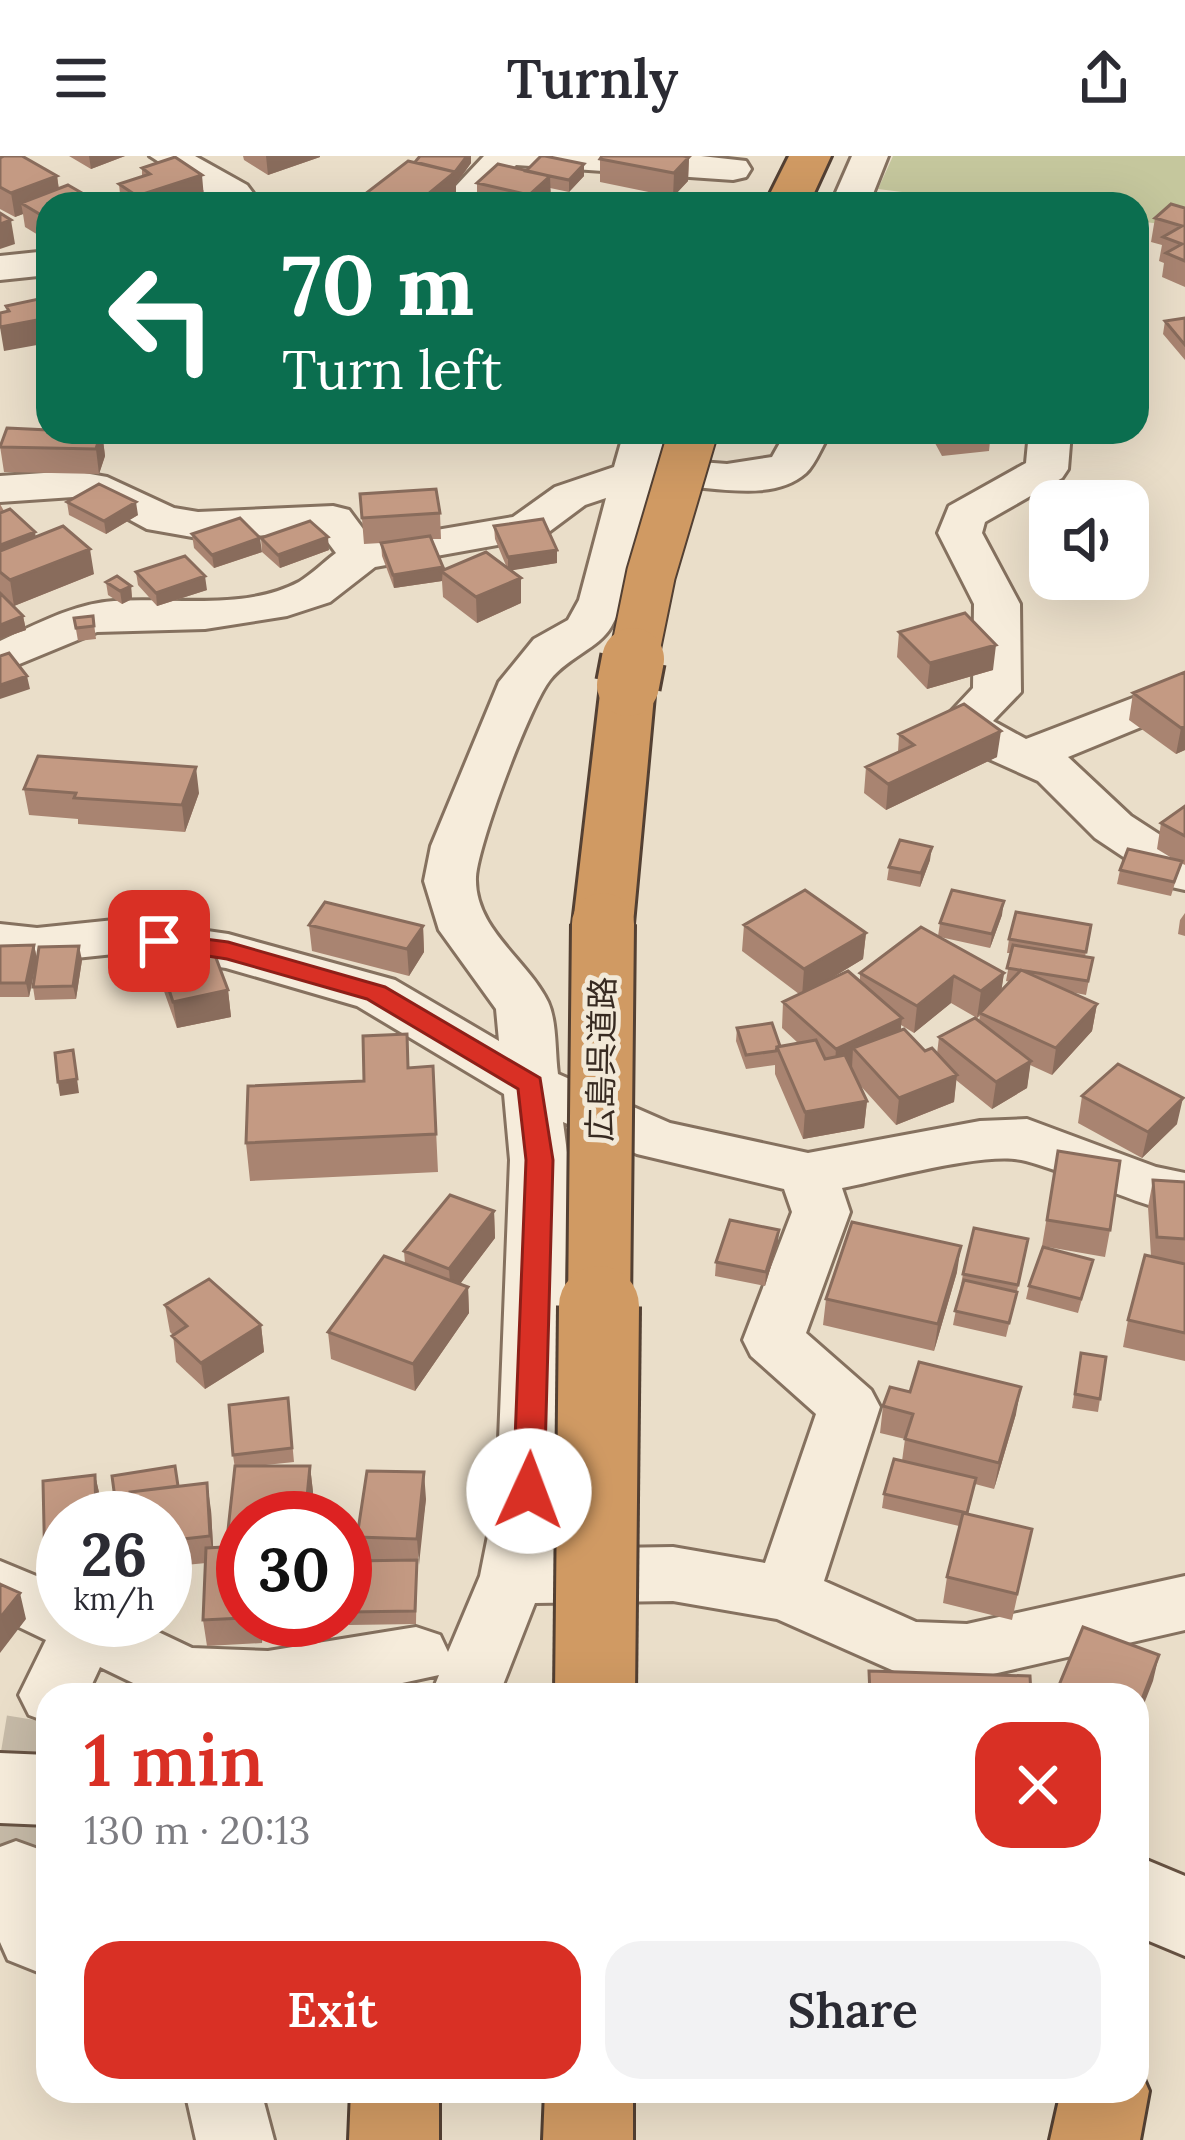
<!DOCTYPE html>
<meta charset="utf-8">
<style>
:root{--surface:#fff;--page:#f2f2f3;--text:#2b2b33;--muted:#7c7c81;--accent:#d93025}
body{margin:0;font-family:Lora,"Noto Sans JP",serif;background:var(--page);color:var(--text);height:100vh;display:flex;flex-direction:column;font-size:45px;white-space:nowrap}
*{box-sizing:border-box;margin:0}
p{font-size:39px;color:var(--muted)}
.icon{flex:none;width:66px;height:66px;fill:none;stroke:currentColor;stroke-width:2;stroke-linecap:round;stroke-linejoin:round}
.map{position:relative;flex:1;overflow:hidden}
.panel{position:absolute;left:36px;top:1527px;width:1113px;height:420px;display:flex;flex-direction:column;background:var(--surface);border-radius:36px;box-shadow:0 12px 48px #0002}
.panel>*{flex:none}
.top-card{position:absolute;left:36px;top:36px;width:1113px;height:252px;border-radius:36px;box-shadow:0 12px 48px #0002;background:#0b6e4f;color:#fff;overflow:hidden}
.fabs{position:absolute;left:1029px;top:324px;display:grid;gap:24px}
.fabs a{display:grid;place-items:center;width:120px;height:120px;border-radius:24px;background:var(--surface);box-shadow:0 12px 48px #0002;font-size:60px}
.speed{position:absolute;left:36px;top:1335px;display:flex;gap:24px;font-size:60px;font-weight:700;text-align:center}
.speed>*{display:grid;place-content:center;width:156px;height:156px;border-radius:50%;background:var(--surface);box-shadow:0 12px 48px #0002;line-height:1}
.speed small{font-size:30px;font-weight:400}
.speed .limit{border:18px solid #d22;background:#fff;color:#111}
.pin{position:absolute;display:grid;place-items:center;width:102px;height:102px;color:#fff;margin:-51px;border-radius:24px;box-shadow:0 6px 18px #0006}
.me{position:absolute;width:132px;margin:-66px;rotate:2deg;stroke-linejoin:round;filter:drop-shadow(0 0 9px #0008)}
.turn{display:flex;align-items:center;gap:42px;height:252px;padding:0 48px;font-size:54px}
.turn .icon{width:156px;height:156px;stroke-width:2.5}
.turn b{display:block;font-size:84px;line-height:102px}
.round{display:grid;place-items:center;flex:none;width:126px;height:126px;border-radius:36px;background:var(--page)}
.headline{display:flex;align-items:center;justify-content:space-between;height:204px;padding:0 48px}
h1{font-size:72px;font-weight:600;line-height:90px;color:var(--accent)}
.primary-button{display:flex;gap:24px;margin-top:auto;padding:24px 48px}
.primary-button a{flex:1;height:138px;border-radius:36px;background:var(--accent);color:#fff;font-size:48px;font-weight:600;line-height:138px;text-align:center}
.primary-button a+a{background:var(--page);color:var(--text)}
header{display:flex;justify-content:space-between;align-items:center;height:156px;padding:0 48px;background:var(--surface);font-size:54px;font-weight:600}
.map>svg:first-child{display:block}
.green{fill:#c5c79d}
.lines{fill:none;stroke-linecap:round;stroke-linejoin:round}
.street-tunnel{stroke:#c6baa7;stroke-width:69;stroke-dasharray:69 34;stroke-linecap:butt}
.street-casing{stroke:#85715f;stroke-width:6}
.secondary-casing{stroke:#675242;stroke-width:6}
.highway-casing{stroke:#534033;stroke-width:6}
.street{fill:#f6ecdb;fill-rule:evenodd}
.secondary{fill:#f6ecdb;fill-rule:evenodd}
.highway{fill:#d09a63;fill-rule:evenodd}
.highway-bridge-far2-casing{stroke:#534033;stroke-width:52;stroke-linecap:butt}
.highway-bridge-far1-casing{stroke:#534033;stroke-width:68;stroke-linecap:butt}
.highway-bridge-casing{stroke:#534033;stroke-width:86;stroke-linecap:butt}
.highway-bridge-far2{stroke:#d09a63;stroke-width:48}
.highway-bridge-far1{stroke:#d09a63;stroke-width:62}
.highway-bridge{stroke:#d09a63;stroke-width:80}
.wall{fill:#a98471;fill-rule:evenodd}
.shaded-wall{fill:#896c5c}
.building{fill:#c49a83;stroke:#896c5c;stroke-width:3}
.route{fill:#d93025;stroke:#8d1f18;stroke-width:3}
.labels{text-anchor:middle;stroke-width:10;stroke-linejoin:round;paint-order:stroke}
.street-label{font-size:33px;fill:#372a21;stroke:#f2e9d8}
</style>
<header><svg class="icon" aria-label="menu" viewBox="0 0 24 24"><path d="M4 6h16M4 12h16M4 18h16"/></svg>Turnly<svg class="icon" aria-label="share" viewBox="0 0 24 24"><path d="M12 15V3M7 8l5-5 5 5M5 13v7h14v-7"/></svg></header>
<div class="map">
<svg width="1185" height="1984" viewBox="0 0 1185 1984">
<rect width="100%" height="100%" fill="#eadec9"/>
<!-- green -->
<path class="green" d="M893,0h292v71l-48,-6v-17h-138l-121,-15z"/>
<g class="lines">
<!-- street-tunnel -->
<path class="street-tunnel" d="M16,1717l25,-152"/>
<defs>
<path id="street" d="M150,0h45l52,29 6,8 -14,11h-53l18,-13z
M484,0h217l45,5 5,8 -5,8 -13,3 -217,-15 -37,39h-40z
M852,0h36l-19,48h-38z
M48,95v24l-48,5v-24z
M618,276h42l4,7 -5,20 68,5 45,-7 14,-25h45c-8,11 -15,32 -25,41 -39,34 -108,8 -153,13 -12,46 -18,99 -42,141 -12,21 -43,30 -61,53 -20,25 -72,164 -74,197 -2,52 51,82 72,125 9,20 7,50 10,72l112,49 138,30 172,-32 47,-2 129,48 29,6v42c-56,-12 -104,-39 -159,-54 -39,-11 -141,19 -184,27l8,24 -44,121 65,57 9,17 -56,174 92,41 51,2 218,-48v54l-218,50 -57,-2 -133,-59 -104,-18 -138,2 -36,92h-68l8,-20 -92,20h-189l-58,-28 -13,28h-39v27l-19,-7 -10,-20 27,-55 -46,-22v-57l63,26v33h70l59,28 76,3 148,-24 24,8 8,17 32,-76 17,-85 13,-331 -6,-66 -147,-88 -131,-38 -102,-15 -87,9 -37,-4v-34l37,4 87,-9 104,15 167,46 104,61 -3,-32 -57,-79 -15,-49 7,-35 68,-164 35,-43 34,-19 11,-20 27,-102 -21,7 -43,32 -167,30 -45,35 -43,14 -82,13 -108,3 -97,40v-31c37,-17 73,-37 114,-40 59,-4 130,10 185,-19 13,-8 25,-20 37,-29l-15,-20 -123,5 -51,-9 -52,-28 -22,-4 -73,5v-26l73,-5 34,6 67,31 24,4 135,-6 16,4 23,31 141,-24 42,-30 59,-20 8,-28zM563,966l74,32 147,35 8,23 -49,128 8,16 65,58 -51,149 -92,-16 -122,2 10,-58 7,-331z
M1029,276h42l-3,37 -6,9 -77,44 -3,11 38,71 1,88 -28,29 33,18 159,-61v31l-117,48 63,59 54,35v39l-18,-4 -72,-48 -57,-57 -78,-35 -16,-27 29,-31 1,-84 -36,-71 11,-27 77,-43z
M16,1685l25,9 7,14v112l-40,-16 -8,-18v-95z
M185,1935h76l13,49h-78z"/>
<path id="secondary" d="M0,1597l48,2v70l-48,-2z
M1137,1700l48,20v80l-48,-20z"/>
<path id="highway" d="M789,0h42l-22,48h-44z
M628,513l19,4 8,12 -22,239 -9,14 -21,6 -21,-6 -9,-14 28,-239 8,-12z
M1137,1907l12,28 -9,49h-90l11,-49h76z
M351,1935h88v49h-90z
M545,1935h88v49h-90z"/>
</defs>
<!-- street casing -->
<use href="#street" class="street-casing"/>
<!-- secondary casing -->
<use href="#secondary" class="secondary-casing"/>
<!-- highway casing -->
<use href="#highway" class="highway-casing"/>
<!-- street -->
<use href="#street" class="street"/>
<!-- secondary -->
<use href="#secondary" class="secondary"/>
<!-- highway -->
<use href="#highway" class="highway"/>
<defs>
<path id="highway-bridge-far2" d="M633,506l18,-88 42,-142"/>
<path id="highway-bridge-far1" d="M628,529l5,-26
M599,1153l4,-385"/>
<path id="highway-bridge" d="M595,1539l4,-389"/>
</defs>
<!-- highway-bridge-far2 casing -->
<use href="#highway-bridge-far2" class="highway-bridge-far2-casing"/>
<!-- highway-bridge-far1 casing -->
<use href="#highway-bridge-far1" class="highway-bridge-far1-casing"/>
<!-- highway-bridge casing -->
<use href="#highway-bridge" class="highway-bridge-casing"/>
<!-- highway-bridge-far2 -->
<use href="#highway-bridge-far2" class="highway-bridge-far2"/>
<!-- highway-bridge-far1 -->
<use href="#highway-bridge-far1" class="highway-bridge-far1"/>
<!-- highway-bridge -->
<use href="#highway-bridge" class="highway-bridge"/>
</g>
<!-- wall -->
<path class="wall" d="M0,0l57,20 2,13 -11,15v37l-23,-14 -2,-13 -8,3 -15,-8z
M69,0h56l-34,13z
M243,0h77v1l-52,18 -24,-15z
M689,1l-1,24 -15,16 -73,-15v-23z
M415,6l56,1 -15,21v12l-10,8h-80l-1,-10z
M142,12l62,30 -17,6h-66l-2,-20 23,-8z
M526,15l58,5 -15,16 -19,-4 1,12 -5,4h-83l14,-2v-19z
M1185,52v79l-23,-10 2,-14 -5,-2 3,-16 -11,-3 4,-24z
M1185,162v42l-22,-26 2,-13z
M102,276l3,24 -6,18 -95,-2 -4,-26z
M395,276h36l-4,6z
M439,276h26l-3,4z
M929,276h62l-2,19 -47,5z
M360,338l80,19 1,26h-9l11,32 64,-3 -12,-29 -1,-13 63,37 -46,7 10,8v25l-44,20 -34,-26 -1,-16 -48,7 -12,-32 -1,-13 -17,1z
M67,346l71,13 -32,19 -37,-19z
M0,348l4,7 32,26 58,37 -80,32 9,10 3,14 -26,9z
M192,378l70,18 -48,16 -20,-20z
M261,382l68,12 -49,18 -18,-16z
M136,416l71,18 -50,16 -19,-21z
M106,426l25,4 1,13 -10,5 -14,-9z
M93,460l3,23 -18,2 -4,-23z
M899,476l94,38 -66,19 -30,-32z
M1185,516v78l-9,4 -47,-34 4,-27z
M899,578l98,23 -111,53 -22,-17 2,-26 32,-15z
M24,633l175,4 -14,39 -107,-8v-5l-49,-4z
M1185,650v59l-4,-2 -10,33 -54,-12 3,-14 55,-10 -18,-11 4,-26z
M930,704l-10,27 -33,-7 2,-13z
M1185,757v23l-7,-2 2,-14z
M1002,759l-12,33 -50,-11 64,36 -3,18 9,-9 -4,-1 5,-28h-4l2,-14 82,-14 -6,32 8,1 -7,37 -15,-3 26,12 -5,27 -40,44 -22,-10 -3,23 -35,21 -36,-29 -2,22 -58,23 -38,-42 9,18 -3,27 -61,11 -28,-65v-9l-29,4 -10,-28 1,-13 43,18 18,-3 -16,-15 1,-26 16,-8 -57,-43 2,-26 122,8 -3,26 -38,23 35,-1v-8l78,-37 2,-13zM951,847l26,15 3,-2 -1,5 -40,16 -2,17 -12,-3 -24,-21v-5l13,8z
M309,769l114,1 1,26 -15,24 -97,-25z
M34,789l3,14 -8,38h-29v-51z
M157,797l71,37 3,27 -54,11 -17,-48z
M82,804l-6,39 -41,1 -2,-13z
M433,910l5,106 -188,9 -4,-38 118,-62 45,-13z
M1082,940l95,28 -35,34 -64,-35z
M1058,995l52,79 -5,27 -63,-11z
M1153,1024l32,2v179l-62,-14 5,-27 23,-64 -3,-49z
M494,1055l1,27 -35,46 8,3 1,26 -54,78 -84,-32 -3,-27 77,-68 -1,-13z
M778,1087l-13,43 -50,-10 1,-14z
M1026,1097l-20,84 -53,-12 10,-51z
M1093,1104l-15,53 -52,-14 3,-13z
M957,1116l-23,79 -111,-26 3,-26z
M165,1149l96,20 3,27 -59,37 -29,-27 -3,-27 -3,-3z
M1081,1197l19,46 -2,13 -26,-4z
M288,1242l6,64 -38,4h54l3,26 -2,26h-68v102h20l-1,23 -55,3 -4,-26 3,-57 -41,4v-49l14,-32 32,24 2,37h17l-2,-17 7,-61 -2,-14z
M883,1250l133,8 -22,75 -19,-5 -7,30 64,15 -20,91 -69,-17 4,-26 12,-51 -77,-18 2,-14 18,-33 3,-22 -25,-6z
M95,1319l6,26v17h-38v78l-12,2 -6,-26 -2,-91z
M426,1343l-9,66 -1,59 -67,1 -1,-13 12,-51 -3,-24z"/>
<!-- shaded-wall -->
<path class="shaded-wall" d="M89,0h36l-34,13z
M266,0h54v1l-52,18z
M467,0h4v7l-15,21v12l-10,8h-30z
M689,1l-1,24 -15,16 1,-24z
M584,8v12l-15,16v-12z
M202,19l2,23 -17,6h-49l-1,-8z
M57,20l3,23 -39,4 2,11 -8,3 -4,-24z
M550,20l1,24 -5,4h-17v-9z
M11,64l4,24 -15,5v-25z
M1143,116l-4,24 -2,1v-23z
M48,162v25l-44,8 -4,-24z
M102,276l3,24 -6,18 -3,-25z
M136,346l2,13 -32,19 -2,-13z
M35,376l4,26 -39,14v-27z
M328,381l1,13 -49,18 -2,-13z
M260,382l2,14 -48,16 -2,-13z
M90,393l4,25 -80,32 -4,-26z
M557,394v13l-49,8v-14z
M443,411l-1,14 -48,7 -1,-13z
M205,420l2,14 -50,16 -1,-13z
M521,422v25l-44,20 -1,-26z
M131,430l1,13 -10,5 -2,-13z
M23,460l3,14 -26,9v-14z
M996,489l-3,25 -66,19 3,-26z
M27,520l3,13 -30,10v-14z
M1185,570v24l-9,4 5,-26z
M1001,575l-4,26 -111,53 2,-26z
M196,611l3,26 -14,39 -3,-27z
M932,691l-2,13 -10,27 1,-14z
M1004,745l-2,14 -12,33 2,-14z
M423,770l1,26 -15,24 -2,-27z
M866,777l-3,26 -61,37 2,-27z
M34,789l3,14 -8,38 -3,-14z
M79,790l3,14 -6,39 -3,-13z
M1004,817l-4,27 -20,13 -3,5 4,-27z
M954,820l-3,27 -37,30 3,-27z
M228,834l3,27 -54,11 -4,-26z
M1097,848l-5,27 -40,44 4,-27z
M902,862l-3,27 -46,3 -1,20 -18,8 2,-27z
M73,894l6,43 -19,3 -2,-14z
M1031,905l-4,27 -35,21 4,-27z
M957,919l-3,27 -58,23 3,-27z
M1183,942l-6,26 -35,34 6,-26z
M867,945l-3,27 -61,11 2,-27z
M494,1055l1,27 -44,58 -2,-27z
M779,1074l-1,13 -13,43 1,-14z
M961,1090l-4,26 -23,79 4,-27z
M468,1131l1,26 -54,78 -2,-27z
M261,1169l3,27 -59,37 -4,-26z
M1021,1231l-5,27 -22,75 5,-26z
M310,1310l3,26 -2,26h-6z
M424,1316l2,27 -7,66 -2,-26z
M95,1319l6,26v17h-5z
M207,1327l4,27 3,52 -4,-26z
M180,1340l-50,22h-12l-2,-12z
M20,1437l6,26 -26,34v-35z
M259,1464h4l-1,23z
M1159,1499l-6,26 -16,41v-10z"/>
<!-- building -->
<path class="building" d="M4,0h18l35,20 -46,17 -11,-6v-29z
M420,0h47l-12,16 -40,-10z
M541,0h4l39,8 -15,16 -43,-9z
M602,0h81l6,1 -15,16 -74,-14z
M175,1l27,18 -65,21 -18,-12 31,-10 -8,-6z
M408,5l47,11 -39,32h-13l-38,-10z
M498,8l52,12 -21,19 -52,-12z
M68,29l33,19h-53v15l-27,-16z
M588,41l32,7h-42z
M468,43l20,5h-25z
M1171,48l14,4v53l-19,-8 16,-9 -19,-7 19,-11 -27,-8z
M0,57l11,7 -11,4z
M48,141v21l-48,9v-14l9,-2 -3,-5z
M1185,162v27l-20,-24z
M7,272l41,2v2h53l-5,17 -96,-2z
M99,328l37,18 -32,19 -37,-19z
M436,333l4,24 -78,5 -2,-24z
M10,353l25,23 -35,13v-32z
M240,362l20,20 -48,17 -20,-21z
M543,363l14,31 -49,7 -14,-31z
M310,365l18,16 -50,18 -17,-17z
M63,370l27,23 -80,31 -10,-8v-21z
M430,380l13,31 -50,8 -12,-32z
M486,396l35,26 -45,19 -35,-26z
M185,400l20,20 -49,17 -20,-21z
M117,420l14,10 -11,5 -14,-9z
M0,437l23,23 -23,9z
M965,457l31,32 -66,18 -31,-31z
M93,460l1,10 -18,2 -2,-10z
M9,497l18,23 -27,9v-29z
M1185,516v54l-4,2 -48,-35z
M964,548l37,27 -113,53 -22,-17 48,-22 -15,-11z
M38,600l158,11 -14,38 -108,-7 2,-5 -52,-4z
M1185,650v30l-24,-13z
M900,684l32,7 -11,26 -32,-6z
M1128,693l54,12 -8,21 -54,-12z
M805,734l61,43 -62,36 -60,-44z
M952,734l52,11 -12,33 -52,-11z
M325,746l98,24 -16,23 -98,-24z
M1016,756l75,13 -5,27 -77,-13z
M921,771l83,46 -23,18 -27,-15 -37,30 -57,-33z
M210,786l18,48 -55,12 -16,-49z
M34,789l-8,38h-26v-37z
M1013,789l80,13 -5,23 -81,-13z
M79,790l-6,40 -40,1 6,-40z
M1021,814l76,34 -41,44 -76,-35z
M848,815l54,47 -66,31 -53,-47z
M975,862l56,43 -35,21 -57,-45z
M772,867l8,23 -3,1 -1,4 -30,4 -9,-27z
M904,873l21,22 7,-3 25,27 -58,23 -46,-50z
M407,878l1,34 25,-2 3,68 -190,9 2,-57 116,-5 -1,-45z
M816,884l9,19 20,-4 22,46 -62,11 -28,-65z
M73,894l4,29 -19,3 -3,-29z
M1118,908l65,34 -35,34 -66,-36z
M1058,995l62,10 -10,69 -63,-10z
M1153,1024l32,2v57l-28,-2z
M450,1039l44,16 -45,58 -45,-18z
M730,1064l49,10 -13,42 -50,-10z
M852,1066l109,24 -23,78 -112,-25z
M974,1072l54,11 -10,46 -55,-11z
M1043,1091l50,13 -12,39 -52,-13z
M1145,1099l40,9v69l-57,-13z
M384,1100l84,31 -55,77 -85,-32z
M209,1123l52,46 -60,38 -29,-27 15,-10 -22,-21z
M964,1124l53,12 -8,31 -54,-12z
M1081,1197l25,4 -6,42 -25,-5z
M919,1206l102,25 -22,76 -94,-24 8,-25 -30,-8 7,-19 20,5z
M288,1242l4,50 -59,7 -4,-50z
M894,1303l82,19 -9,35 -83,-19z
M175,1310l3,20 -48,6v12l-14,2 -4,-30z
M235,1310h75l-5,52h-62v12h-15z
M367,1315l57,1 -7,67 -60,-2z
M95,1319l1,43h-33v52l-18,2 -2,-91z
M207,1327l3,53 -45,5v-23h-34l-1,-26z
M963,1357l69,16 -15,65 -70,-17z
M243,1390v72l-40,2 3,-72z
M417,1404l-2,51 -67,1 3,-51z
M0,1428l20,9 -20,25z
M1083,1471l76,28 -22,57v-17h-82z
M869,1515l161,5 1,19h-161z"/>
<!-- route -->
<path class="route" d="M159,777l69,9 157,45 155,91 13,82 -9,331 -5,9h-21l-5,-9 13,-331 -8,-71 -151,-90 -140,-40 -77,-12 -4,-6 4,-6z"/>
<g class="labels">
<!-- street labels -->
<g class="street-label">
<text transform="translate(601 903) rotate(-89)" y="12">広島呉道路</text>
</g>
</g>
</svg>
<div class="fabs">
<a><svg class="icon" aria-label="sound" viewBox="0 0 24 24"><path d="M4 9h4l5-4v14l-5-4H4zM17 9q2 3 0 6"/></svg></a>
</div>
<div class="speed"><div>26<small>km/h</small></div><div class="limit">30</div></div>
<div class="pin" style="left:159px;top:785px;background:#d93025"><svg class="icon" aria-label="arrive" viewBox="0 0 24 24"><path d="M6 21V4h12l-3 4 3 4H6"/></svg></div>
<svg class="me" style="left:529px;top:1335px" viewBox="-20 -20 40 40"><circle r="19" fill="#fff"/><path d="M0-13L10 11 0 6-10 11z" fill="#d93025"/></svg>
<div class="top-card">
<div class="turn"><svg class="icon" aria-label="left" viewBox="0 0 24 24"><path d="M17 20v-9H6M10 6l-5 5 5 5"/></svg><div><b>70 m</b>Turn left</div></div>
</div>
<section class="panel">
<div class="headline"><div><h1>1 min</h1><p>130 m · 20:13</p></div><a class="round" style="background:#d93025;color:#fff"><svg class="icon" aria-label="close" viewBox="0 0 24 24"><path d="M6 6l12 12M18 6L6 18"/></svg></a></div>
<div class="primary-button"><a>Exit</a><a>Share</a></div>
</section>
</div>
